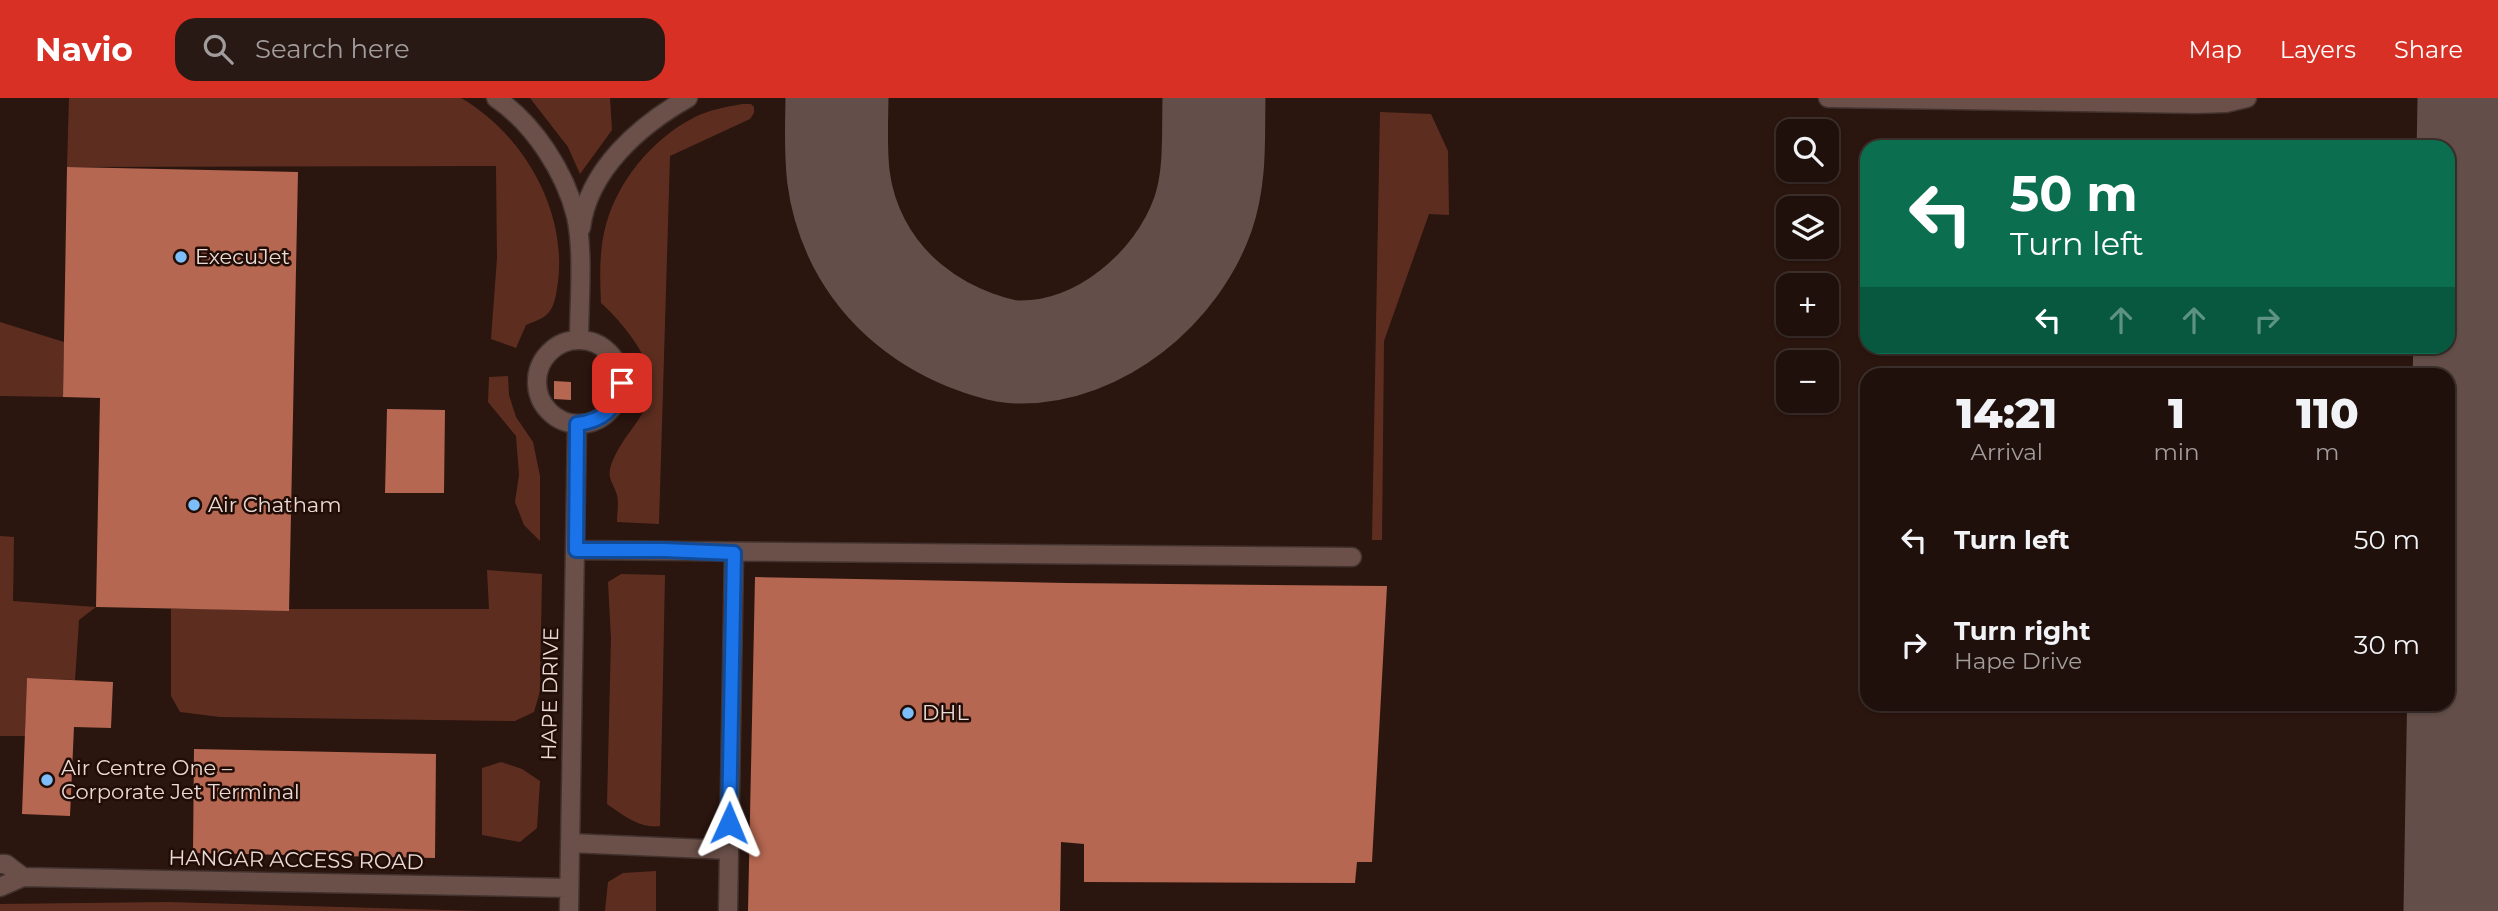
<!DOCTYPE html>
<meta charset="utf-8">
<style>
:root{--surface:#20100b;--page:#281914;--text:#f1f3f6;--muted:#a29d9d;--line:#3d302c;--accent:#d93025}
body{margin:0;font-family:Montserrat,sans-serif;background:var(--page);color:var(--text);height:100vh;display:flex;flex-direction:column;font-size:26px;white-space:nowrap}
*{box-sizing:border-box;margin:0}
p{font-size:23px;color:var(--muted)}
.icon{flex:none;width:38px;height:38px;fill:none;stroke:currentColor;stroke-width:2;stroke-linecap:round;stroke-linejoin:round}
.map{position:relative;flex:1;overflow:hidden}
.panel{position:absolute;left:1860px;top:270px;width:595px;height:343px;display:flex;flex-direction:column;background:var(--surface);border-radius:21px;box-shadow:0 2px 5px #0004,0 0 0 2px var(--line)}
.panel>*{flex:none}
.top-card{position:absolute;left:1860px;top:42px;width:595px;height:214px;border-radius:21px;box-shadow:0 2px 5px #0004,0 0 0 2px var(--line);background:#0b6e4f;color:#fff;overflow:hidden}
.controls{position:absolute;left:1776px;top:21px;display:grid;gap:14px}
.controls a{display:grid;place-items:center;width:63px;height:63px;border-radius:14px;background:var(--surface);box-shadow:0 2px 5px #0004,0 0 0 2px var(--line);font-size:35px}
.pin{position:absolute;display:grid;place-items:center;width:60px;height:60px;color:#fff;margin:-30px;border-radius:14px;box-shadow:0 4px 10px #0006}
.me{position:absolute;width:77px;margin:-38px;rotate:1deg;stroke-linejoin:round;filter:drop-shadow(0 0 5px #0008)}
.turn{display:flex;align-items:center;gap:24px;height:147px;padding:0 35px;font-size:32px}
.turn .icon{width:91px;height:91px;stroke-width:2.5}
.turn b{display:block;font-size:49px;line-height:60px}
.lanes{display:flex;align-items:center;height:66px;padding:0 35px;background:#0003;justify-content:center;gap:35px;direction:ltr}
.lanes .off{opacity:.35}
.eta{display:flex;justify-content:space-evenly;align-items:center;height:119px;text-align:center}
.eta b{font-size:42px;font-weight:800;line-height:49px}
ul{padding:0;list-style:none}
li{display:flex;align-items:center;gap:21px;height:105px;padding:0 35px}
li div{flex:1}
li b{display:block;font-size:26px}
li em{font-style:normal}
header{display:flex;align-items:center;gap:42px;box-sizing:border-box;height:98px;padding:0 35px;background:var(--accent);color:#fff}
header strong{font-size:33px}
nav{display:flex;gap:38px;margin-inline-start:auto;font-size:24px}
.search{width:490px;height:63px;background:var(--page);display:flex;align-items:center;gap:18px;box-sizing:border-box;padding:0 24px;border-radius:21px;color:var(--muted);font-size:26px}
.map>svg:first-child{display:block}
.green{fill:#5d2e20}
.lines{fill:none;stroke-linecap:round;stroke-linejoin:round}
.taxiway{stroke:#634e49;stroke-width:103}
.building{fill:#b56751}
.minor-casing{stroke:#42322f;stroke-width:21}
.minor{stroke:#6a5048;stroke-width:18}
.route-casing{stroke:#114b97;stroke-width:18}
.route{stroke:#1a73e8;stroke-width:12}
.poi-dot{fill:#7dbef9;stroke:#210c06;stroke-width:2.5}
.labels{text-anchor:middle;stroke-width:5;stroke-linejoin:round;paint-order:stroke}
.poi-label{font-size:21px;fill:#eadad5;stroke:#210c06;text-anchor:start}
.street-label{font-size:21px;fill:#eadad5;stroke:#210c06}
</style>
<header>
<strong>Navio</strong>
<div class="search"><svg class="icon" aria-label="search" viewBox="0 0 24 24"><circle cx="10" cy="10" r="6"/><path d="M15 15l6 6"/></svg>Search here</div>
<nav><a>Map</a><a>Layers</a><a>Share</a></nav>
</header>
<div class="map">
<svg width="2498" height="813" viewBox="0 0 2498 813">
<rect width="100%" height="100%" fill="#2b150f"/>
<!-- green -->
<path class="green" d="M69,0h392c62,36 106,112 97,184 -2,12 -3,27 -13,34 -5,4 -13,6 -19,9l-10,23 -25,-9 6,-81 -1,-92 -429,1z
M530,0h80l2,32 -32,44 -12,-27z
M742,6h9l3,3v6l-4,6 -80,37 -11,368 -42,-2c0,-8 2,-19 0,-27 -4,-14 -12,-17 -4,-35 8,-20 25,-36 34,-55 17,-35 -22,-80 -46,-102 -1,-23 -2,-46 3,-70 10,-48 47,-94 91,-116 14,-7 31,-10 47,-13z
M1380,14l51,2 17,37 1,64 -20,-1 -45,127 -2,199h-10z
M0,224l64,20 -1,55 -63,-1z
M508,278l1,19 7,22 17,25 7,34v65l-16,-16 -9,-23 4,-27 -3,-39 -28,-34 1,-25z
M0,438l14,1 -1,64 83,6 -17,13 -4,60 -48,-2 -2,58h-25z
M487,472l55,4 -2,117 -6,21 -19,9 -295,-4 -40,-5 -9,-16v-87h318z
M621,476l44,1 -5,251c-20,3 -37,-11 -53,-22l4,-165 -3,-57z
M501,664l21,7 18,12 -3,47 -17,14 -38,-7v-67z
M656,773v40h-51l3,-29 15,-9z
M168,804l313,9h1h-482v-7z"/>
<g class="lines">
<!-- taxiway -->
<path class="taxiway" d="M837,0c-1,55 -4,94 22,145 25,48 68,82 119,100 13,4 26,9 41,9 81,1 158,-64 184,-138 13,-38 10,-77 11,-116
M2455,813l14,-813"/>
</g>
<!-- building -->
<path class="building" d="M67,69l231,5 -9,439 -193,-4 4,-209 -37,-1z
M554,283l17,1v18l-17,-1z
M387,311l58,1 -1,83h-59z
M755,479l312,6 320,3 -15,276h-15l-2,21 -271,-1v-38l-23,-2 -1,69h-312z
M27,580l86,4 -2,46 -37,-1 -4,89 -48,-2z
M194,651l242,5 -1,104 -242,-5z"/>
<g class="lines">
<defs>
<path id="minor" d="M496,0c38,26 69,74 80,118 8,36 3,87 3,124
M1828,0l369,6 29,-1 21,-5
M581,130c7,-58 59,-103 107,-130
M537 284a42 42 0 1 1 84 0a42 42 0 1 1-84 0Z
M576,452l776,7
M570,745l159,7
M0,766h6l17,13
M0,789l23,-10 546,11
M569,813l8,-487
M728,813l6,-358"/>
</defs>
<!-- minor casing -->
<use href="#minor" class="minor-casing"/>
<!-- minor -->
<use href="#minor" class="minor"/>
</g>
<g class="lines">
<defs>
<path id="route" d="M622,285c-6,26 -19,38 -45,41l-1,126h88l70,3 -5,270"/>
</defs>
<!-- route casing -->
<use href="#route" class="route-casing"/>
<!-- route -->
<use href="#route" class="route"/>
</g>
<!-- markers -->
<g class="poi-dot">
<circle cx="181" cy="159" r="7"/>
<circle cx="194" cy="407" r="7"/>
<circle cx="908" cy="615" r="7"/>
<circle cx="47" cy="682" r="7"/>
</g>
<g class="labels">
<!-- poi labels -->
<g class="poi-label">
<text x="195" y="166">ExecuJet</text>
<text x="208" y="414">Air Chatham</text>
<text x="922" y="622">DHL</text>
<text x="61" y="677">Air Centre One –<tspan x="61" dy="24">Corporate Jet Terminal</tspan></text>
</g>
<!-- street labels -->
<g class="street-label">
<text transform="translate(550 596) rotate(-89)" y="7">HAPE DRIVE</text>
<text transform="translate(296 762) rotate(1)" y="7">HANGAR ACCESS ROAD</text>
</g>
</g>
</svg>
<div class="controls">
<a><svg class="icon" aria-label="search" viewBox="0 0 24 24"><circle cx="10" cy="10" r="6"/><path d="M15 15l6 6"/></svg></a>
<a><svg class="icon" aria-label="layers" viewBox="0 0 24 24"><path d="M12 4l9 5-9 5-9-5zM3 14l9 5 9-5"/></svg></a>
<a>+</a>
<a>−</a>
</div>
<div class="pin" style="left:622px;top:285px;background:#d93025"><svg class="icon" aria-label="arrive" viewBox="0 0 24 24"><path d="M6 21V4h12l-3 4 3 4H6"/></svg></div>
<svg class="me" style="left:729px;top:725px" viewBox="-20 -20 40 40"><path d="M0-17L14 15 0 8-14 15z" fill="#1a73e8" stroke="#fff" stroke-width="4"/></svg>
<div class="top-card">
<div class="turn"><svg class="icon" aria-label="left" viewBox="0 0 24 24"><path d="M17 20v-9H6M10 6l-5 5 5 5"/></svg><div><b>50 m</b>Turn left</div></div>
<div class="lanes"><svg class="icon" aria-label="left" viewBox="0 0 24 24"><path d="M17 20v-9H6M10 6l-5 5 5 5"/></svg><svg class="icon off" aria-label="ahead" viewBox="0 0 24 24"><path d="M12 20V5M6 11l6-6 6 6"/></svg><svg class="icon off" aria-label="ahead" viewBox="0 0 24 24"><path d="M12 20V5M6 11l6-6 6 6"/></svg><svg class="icon off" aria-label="right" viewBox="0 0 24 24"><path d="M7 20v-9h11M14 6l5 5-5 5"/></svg></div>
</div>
<section class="panel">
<div class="eta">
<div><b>14:21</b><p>Arrival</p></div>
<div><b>1</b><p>min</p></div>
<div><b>110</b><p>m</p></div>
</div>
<ul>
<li><svg class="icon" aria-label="left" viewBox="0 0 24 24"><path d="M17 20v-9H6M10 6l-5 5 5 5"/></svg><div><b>Turn left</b></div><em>50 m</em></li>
<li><svg class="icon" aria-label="right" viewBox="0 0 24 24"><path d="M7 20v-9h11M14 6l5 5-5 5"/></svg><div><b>Turn right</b><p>Hape Drive</p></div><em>30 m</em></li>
</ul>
</section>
</div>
